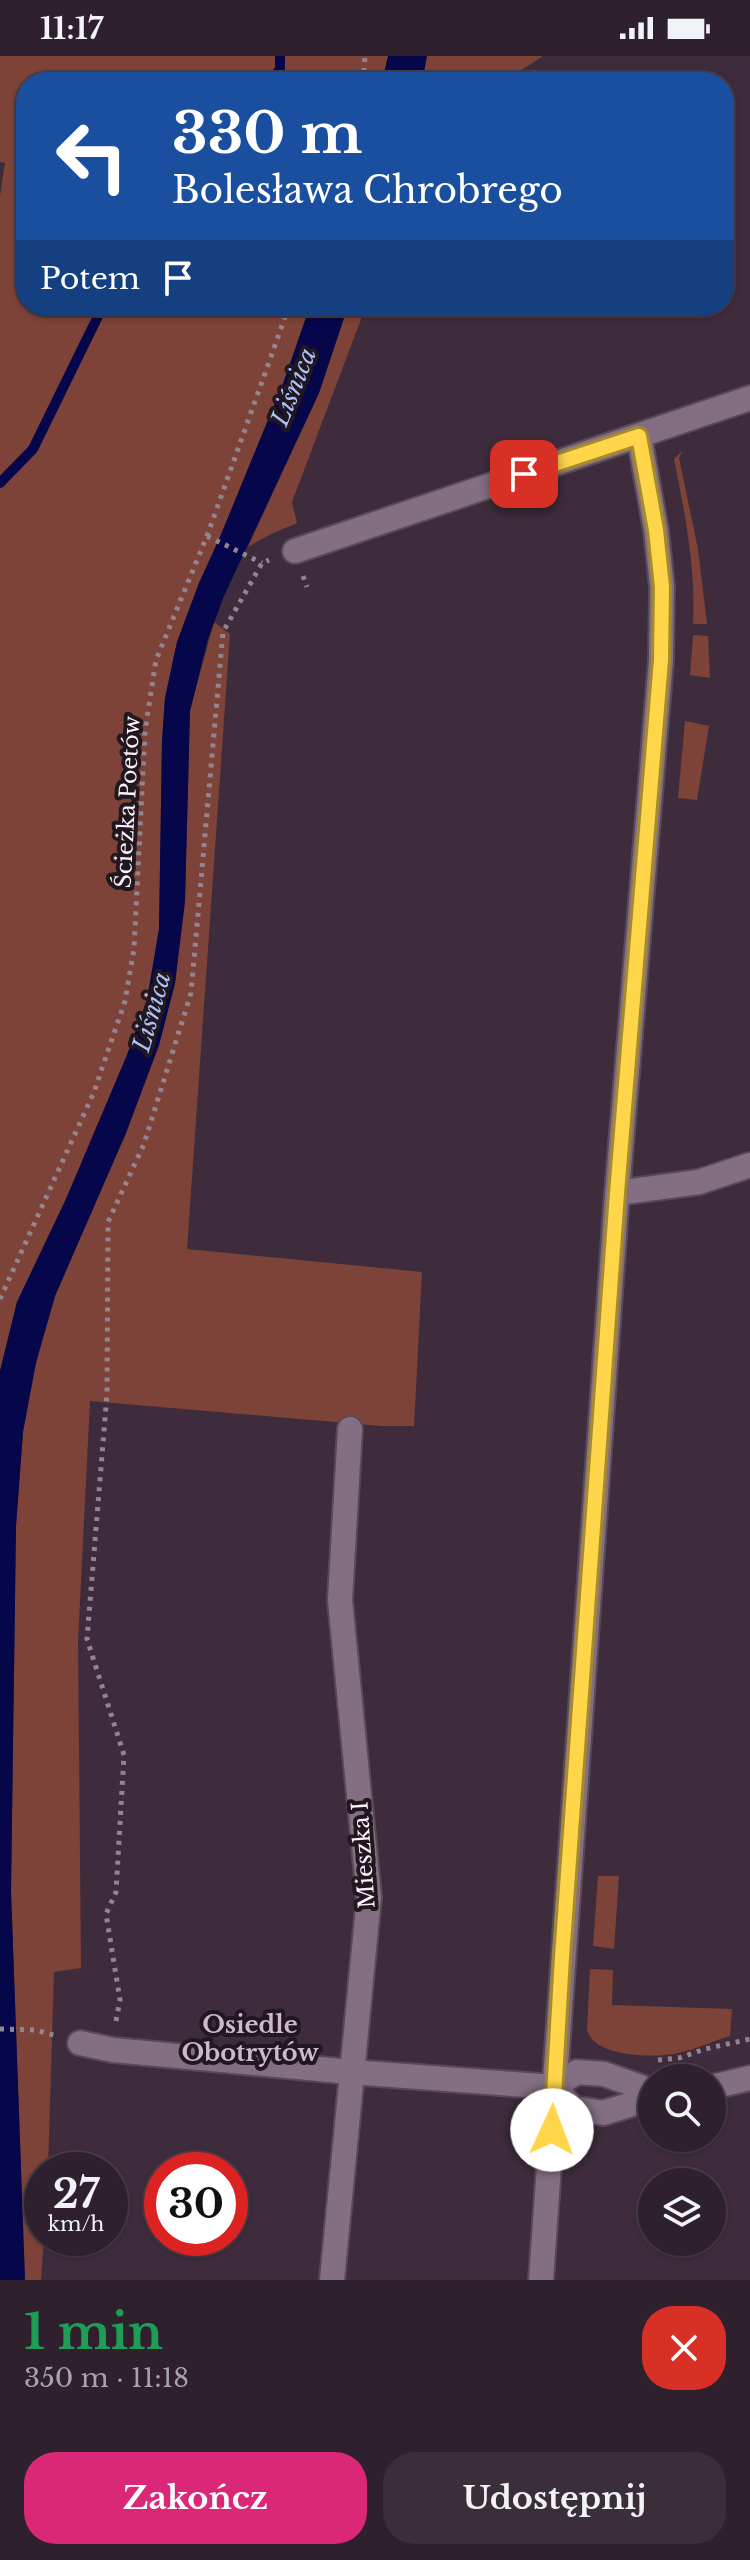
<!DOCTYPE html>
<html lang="pl">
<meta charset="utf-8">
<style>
:root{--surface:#2e212d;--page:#3a2e39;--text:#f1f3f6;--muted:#a7a3aa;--line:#493e49;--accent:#db2777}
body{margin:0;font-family:"Libre Baskerville",serif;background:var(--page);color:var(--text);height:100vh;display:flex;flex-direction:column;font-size:30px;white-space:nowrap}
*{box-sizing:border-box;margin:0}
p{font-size:26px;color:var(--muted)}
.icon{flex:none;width:44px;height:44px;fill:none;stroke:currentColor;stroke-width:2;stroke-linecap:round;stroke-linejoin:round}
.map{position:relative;height:2224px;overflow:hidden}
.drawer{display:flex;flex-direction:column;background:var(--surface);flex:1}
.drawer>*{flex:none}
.guide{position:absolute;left:16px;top:16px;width:718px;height:244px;border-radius:32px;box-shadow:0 2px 6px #0004,0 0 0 2px var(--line);background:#1a4fa0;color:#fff;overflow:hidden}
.tools{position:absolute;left:638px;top:2008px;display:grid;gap:16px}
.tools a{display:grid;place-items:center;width:88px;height:88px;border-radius:50%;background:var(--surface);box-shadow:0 2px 6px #0004,0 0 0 2px var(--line);font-size:40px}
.speed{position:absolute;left:24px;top:2096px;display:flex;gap:16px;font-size:40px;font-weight:700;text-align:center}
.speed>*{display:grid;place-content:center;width:104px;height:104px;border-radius:50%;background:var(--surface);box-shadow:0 2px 6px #0004,0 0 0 2px var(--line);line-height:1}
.speed small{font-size:20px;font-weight:400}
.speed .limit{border:12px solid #d22;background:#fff;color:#111}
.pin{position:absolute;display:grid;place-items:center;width:68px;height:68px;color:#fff;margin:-34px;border-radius:16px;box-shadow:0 4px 12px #0006}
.me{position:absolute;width:88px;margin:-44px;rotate:2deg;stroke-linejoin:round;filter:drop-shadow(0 0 6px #0008)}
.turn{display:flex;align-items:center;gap:28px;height:168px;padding:0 24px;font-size:36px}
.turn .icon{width:104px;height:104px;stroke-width:2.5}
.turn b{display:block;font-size:56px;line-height:68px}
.then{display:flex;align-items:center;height:76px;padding:0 24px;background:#0003;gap:16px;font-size:30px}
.round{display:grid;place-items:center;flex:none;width:84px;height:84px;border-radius:32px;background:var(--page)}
.summary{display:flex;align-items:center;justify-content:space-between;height:136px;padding:0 24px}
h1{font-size:48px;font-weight:700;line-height:60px;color:#1e9e55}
.action{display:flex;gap:16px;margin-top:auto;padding:16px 24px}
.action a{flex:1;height:92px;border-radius:32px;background:var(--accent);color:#fff;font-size:32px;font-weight:700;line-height:92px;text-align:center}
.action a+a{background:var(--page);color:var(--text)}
.status{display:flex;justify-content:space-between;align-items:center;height:56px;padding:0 40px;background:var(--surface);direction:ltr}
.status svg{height:22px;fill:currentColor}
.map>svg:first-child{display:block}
.green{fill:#7d4238}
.water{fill:#06064a}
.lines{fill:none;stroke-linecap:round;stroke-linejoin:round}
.stream{stroke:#06064a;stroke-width:10}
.minor-casing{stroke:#584957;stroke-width:28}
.path{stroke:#938491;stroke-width:5;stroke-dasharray:4 6;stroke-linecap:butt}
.minor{stroke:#846f82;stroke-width:24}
.route-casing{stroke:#a68a30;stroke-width:20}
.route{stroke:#ffd54a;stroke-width:14}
.labels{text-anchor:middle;stroke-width:8;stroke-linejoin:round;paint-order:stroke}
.street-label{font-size:22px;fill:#fcf0fa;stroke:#20171f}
.water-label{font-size:24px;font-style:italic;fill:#aac0fc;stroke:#20171f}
.neighbourhood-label{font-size:24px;font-weight:bold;fill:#cfb8cd;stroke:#20171f}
</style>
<div class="status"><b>11:17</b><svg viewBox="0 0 49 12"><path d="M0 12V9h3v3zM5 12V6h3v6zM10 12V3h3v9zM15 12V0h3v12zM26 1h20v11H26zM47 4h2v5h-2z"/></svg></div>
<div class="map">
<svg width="750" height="2224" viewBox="0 0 750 2224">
<rect width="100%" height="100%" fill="#3e2c3c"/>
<!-- green -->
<path class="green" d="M0,0h388l-6,26h-356v224h284l-26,75 -64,156 -21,46 -22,59 -12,56 -3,43 -3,188 -12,71 -20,55 -61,144 -49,103 -17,69v-1175l5,-33 -5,-1z
M427,0h116l-40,26h-81z
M348,250h18l-74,196 5,21 -26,11 -23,13 71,-154z
M682,395l-3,7 19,91 9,75h-14c3,-55 -8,-111 -19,-165z
M214,566l16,12 -43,615 235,23 -8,154h-33l-291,-25 -12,241 3,326 -27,4 -6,198h-6l2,68 -3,42h-16l-14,-389 5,-365 7,-94 12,-69 20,-67 71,-163 33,-88 16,-61 10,-83 5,-191z
M693,579l15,1 2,42 -20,-3z
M685,665l24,5 -12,74 -19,-2z
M598,1820h21l-5,73 -21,-3z
M590,1913l23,1 -1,35 120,4 -2,27c-20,6 -45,18 -66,19 -22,2 -70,0 -77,-25z"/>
<!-- water -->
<path class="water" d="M388,0h39l-5,26h-40z
M310,250h38l-29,87 -95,203 -16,43 -18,72 -5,190 -10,82 -16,62 -33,88 -71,163 -19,67 -13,69 -7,94 -5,365 14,389h-25v-909l17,-69 49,-103 61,-144 20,-55 12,-71 3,-188 3,-43 12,-56 22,-59 21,-46 64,-156z"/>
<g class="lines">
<!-- stream -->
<path class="stream" d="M270,26l10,-13v-13
M0,427l33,-34 70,-143"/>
<defs>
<path id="minor" d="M295,495l455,-153
M617,1137l82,-11 51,-17
M80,1987l33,7 238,22 203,15
M554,2031l19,21 30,5 49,-15
M554,2031l23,-15 27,2 48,17
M712,2031l38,-9
M332,2224l37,-383 -29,-297 10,-171
M541,2224l76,-1087 44,-533 1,-73 -6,-57 -17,-94"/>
</defs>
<!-- minor casing -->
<use href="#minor" class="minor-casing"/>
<!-- path -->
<path class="path" d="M363,26l2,-26
M207,480l55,27
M303,520l4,11
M0,1243l94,-207 31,-91 9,-52 11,-218 11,-71 51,-124 82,-230
M116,1965l4,-21 -14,-86 10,-22 8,-137 -37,-116 20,-245 1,-172 36,-78 47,-151 32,-361 39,-69 7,-3
M0,1973l35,1 19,5
M658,2004l21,-2 26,-9 45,-10"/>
<!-- minor -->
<use href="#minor" class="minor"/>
</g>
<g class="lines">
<defs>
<path id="route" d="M524,418l115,-38 17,94 6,57 -1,73 -44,533 -55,764 -10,173"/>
</defs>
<!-- route casing -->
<use href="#route" class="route-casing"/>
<!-- route -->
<use href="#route" class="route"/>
</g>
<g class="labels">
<!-- street labels -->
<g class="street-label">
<text transform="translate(127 746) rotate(-87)" y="8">Ścieżka Poetów</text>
<text transform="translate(363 1799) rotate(-94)" y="8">Mieszka I</text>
</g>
<!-- water labels -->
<g class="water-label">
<text transform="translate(294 331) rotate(-68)" y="8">Liśnica</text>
<text transform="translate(152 956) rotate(-74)" y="8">Liśnica</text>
</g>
<!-- neighbourhood labels -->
<g class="neighbourhood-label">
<text x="250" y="1977">Osiedle<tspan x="250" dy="28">Obotrytów</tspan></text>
</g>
</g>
</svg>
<div class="tools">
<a><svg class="icon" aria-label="search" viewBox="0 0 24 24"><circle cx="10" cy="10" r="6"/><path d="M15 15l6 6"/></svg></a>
<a><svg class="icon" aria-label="layers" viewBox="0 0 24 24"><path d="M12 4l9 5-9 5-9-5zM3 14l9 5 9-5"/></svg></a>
</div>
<div class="speed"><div>27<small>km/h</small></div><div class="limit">30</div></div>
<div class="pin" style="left:524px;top:418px;background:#d93025"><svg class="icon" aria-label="arrive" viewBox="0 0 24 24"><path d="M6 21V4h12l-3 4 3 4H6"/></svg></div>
<svg class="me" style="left:552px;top:2074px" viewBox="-20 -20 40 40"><circle r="19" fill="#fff"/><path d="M0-13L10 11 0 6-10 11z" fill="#ffd54a"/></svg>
<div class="guide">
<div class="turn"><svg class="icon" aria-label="left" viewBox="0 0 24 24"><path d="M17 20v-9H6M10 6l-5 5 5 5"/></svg><div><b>330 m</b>Bolesława Chrobrego</div></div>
<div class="then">Potem<svg class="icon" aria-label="arrive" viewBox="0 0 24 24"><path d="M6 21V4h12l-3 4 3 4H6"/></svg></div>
</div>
</div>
<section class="drawer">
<div class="summary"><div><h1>1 min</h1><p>350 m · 11:18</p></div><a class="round" style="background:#d93025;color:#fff"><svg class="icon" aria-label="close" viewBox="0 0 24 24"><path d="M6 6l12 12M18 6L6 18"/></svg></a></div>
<div class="action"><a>Zakończ</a><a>Udostępnij</a></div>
</section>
